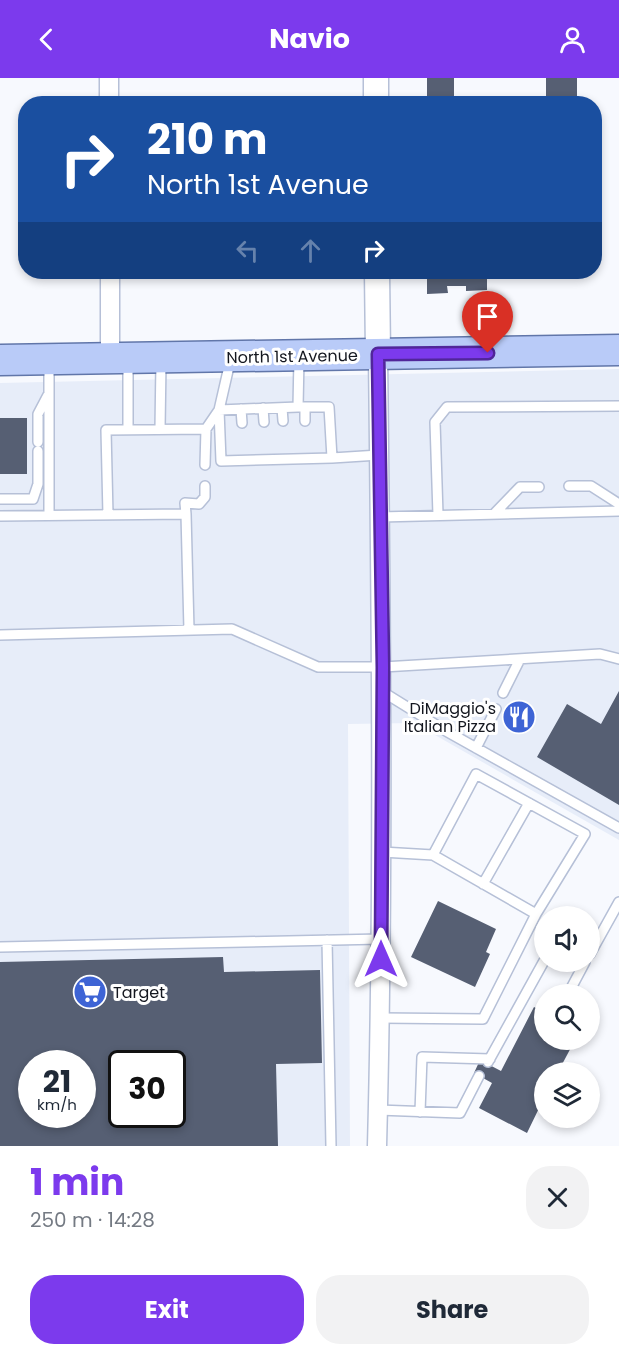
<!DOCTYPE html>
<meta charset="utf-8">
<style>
:root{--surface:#fff;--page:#f2f2f3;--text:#1f2937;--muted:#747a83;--accent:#7c3aed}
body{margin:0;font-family:Poppins,sans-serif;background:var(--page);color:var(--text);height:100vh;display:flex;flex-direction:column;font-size:22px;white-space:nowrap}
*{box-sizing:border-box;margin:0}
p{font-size:20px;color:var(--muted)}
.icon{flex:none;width:33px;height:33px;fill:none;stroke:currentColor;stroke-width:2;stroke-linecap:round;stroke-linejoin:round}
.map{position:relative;height:1068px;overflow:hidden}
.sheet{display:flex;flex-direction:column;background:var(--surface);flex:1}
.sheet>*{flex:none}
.banner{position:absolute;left:18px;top:18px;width:584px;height:183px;border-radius:24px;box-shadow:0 3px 9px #0003;background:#1a4fa0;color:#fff;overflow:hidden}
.controls{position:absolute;left:534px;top:828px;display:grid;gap:12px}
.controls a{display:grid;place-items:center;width:66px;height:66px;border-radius:50%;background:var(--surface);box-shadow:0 3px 9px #0003;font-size:30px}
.speed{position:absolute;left:18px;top:972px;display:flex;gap:12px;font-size:30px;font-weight:700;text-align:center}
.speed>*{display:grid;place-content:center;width:78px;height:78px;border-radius:50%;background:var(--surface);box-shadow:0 3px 9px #0003;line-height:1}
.speed small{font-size:15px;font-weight:400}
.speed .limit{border:3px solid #111;border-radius:9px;background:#fff;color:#111}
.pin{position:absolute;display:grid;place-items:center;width:51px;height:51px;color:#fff;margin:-62px -26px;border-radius:50% 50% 50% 0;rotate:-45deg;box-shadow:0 0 6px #0007}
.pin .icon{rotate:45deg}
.me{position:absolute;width:66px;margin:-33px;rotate:0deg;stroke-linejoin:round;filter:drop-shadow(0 0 4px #0008)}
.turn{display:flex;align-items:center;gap:21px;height:126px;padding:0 30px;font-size:27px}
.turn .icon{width:78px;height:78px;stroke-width:2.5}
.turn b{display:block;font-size:42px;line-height:51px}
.lanes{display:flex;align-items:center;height:57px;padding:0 30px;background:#0003;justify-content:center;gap:30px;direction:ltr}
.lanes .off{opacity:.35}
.round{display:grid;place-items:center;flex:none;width:63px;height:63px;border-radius:24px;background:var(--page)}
.summary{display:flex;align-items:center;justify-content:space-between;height:102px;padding:0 30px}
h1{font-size:36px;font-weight:700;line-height:45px;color:var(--accent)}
.action{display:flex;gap:12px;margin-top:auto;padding:12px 30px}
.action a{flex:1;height:69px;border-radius:24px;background:var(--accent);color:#fff;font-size:24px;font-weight:700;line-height:69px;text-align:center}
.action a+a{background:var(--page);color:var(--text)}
header{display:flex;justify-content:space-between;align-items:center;height:78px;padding:0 30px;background:var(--accent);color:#fff;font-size:27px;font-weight:700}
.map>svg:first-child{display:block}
.built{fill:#e7edf9;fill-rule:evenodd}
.building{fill:#565f73;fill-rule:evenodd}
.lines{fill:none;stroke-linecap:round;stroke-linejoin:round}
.service-casing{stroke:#b6c0d7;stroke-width:12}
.minor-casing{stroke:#b6c0d7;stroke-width:21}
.tertiary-casing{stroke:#b6c0d7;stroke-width:27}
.primary-casing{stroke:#6176a9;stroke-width:33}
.service{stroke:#fff;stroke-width:9}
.minor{stroke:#fff;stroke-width:18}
.tertiary{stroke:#fff;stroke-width:24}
.primary{stroke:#b9cbf8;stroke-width:30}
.route-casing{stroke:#51269a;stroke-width:15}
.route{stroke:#7c3aed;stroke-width:10}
.labels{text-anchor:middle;stroke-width:6;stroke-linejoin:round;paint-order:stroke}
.street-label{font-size:16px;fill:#14171f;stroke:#fff}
.poi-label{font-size:16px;fill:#14171f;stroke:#fff;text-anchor:end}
</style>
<header><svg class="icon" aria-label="back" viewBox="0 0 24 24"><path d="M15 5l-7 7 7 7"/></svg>Navio<svg class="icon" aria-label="person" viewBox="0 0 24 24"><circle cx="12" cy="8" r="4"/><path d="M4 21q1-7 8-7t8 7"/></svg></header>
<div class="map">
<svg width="619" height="1068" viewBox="0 0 619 1068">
<rect width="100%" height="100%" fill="#f7f9fe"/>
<!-- built -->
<path class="built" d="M619,291v471l-205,-117 -66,1 2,422h-350v-763zM32,986h50v50h-50zM122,986h50v50h-50z"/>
<!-- building -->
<path class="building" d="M427,0h27v26h-27z
M546,0h31v22h-31z
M427,194h60v18l-21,1v-5h-19l1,7 -21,1z
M526,194h44v5l-44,1z
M0,340h27v56h-27z
M619,613v114l-82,-48 30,-53 34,20z
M438,823l58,28 -10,23 4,2 -15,33 -64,-30z
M223,879l1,15 96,-2 2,93 -46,1 2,82h-278v-184zM32,986h50v50h-50zM122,986h50v50h-50z
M534,929l10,5v28h31l-17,32h-14v26l-17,35 -48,-25 13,-25 -18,-10 6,-13 21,11z"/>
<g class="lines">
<defs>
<path id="service" d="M128,285v66
M49,287v150
M298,329h31l3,51 -111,3 -2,-51 79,-3 1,-49
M305,329v14
M263,330l1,14
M282,330l1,13
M241,331l1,14
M160,351l1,-67
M38,364v-28l10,-19
M332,380l47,-3
M205,387l1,-36 13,-19 11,-48
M569,408h22l28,18
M0,421h33l5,-15v-33
M186,436l-1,-11 14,1 6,-7v-11
M494,436l26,-27h19
M108,437l-2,-85 100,-1
M438,437l-3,-93 12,-15 172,-1
M0,438l186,-2 3,116
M380,439l239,-6
M0,557l232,-6 86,38h65l217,-13 19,5
M383,614l63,39 173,97
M503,615l17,-34
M476,670l20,-39
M433,777l43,-81 109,60 -49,80
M483,806l46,-81
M327,862l4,206
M0,869l381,-8
M590,876l29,-52
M568,916l17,-32
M381,940l102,1 53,-105 -103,-59 -51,-3
M488,984l56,-101
M378,1032l82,3 19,-37
M420,1034l2,-55 68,2"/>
<path id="minor" d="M109,0v26
M110,194v86
M377,1068c7,-264 4,-528 1,-792"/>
<path id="tertiary" d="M376,0v26
M377,194l1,82"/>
<path id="primary" d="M0,282l619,-10"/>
</defs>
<!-- service casing -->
<use href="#service" class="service-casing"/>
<!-- minor casing -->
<use href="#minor" class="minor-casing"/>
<!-- tertiary casing -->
<use href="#tertiary" class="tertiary-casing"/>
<!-- primary casing -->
<use href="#primary" class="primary-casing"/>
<!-- service -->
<use href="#service" class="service"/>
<!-- minor -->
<use href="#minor" class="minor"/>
<!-- tertiary -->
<use href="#tertiary" class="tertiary"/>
<!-- primary -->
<use href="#primary" class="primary"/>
</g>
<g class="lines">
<defs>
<path id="route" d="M381,881l2,-292 -5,-313 110,-1"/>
</defs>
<!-- route casing -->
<use href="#route" class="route-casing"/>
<!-- route -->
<use href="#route" class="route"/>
</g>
<!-- icons -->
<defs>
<symbol id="restaurant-disc" viewBox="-11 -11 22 22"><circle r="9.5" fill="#3e64d5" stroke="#fff"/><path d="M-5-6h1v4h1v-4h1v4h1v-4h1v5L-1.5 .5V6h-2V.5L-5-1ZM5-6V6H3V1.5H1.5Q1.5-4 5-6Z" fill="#fff"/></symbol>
<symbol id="supermarket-disc" viewBox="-11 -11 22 22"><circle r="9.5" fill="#3e64d5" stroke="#fff"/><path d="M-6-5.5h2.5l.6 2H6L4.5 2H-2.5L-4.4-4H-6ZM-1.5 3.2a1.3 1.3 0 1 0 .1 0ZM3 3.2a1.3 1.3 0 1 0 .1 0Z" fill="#fff"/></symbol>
</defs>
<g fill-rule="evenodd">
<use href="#restaurant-disc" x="500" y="620" width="38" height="38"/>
<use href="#supermarket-disc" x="71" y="895" width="38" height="38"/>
</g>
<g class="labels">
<!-- street labels -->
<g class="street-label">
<text transform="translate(292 278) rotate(-1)" y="6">North 1st Avenue</text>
</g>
<!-- poi labels -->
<g class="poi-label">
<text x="496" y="636">DiMaggio's<tspan x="496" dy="18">Italian Pizza</tspan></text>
<text x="113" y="920" text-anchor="start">Target</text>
</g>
</g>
</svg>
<div class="controls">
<a><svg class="icon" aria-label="sound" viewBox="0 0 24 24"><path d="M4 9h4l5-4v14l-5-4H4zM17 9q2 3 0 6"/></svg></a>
<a><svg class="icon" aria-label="search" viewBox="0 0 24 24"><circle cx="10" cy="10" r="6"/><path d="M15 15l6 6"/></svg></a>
<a><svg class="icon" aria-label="layers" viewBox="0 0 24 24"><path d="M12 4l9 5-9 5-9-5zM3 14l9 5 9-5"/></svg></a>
</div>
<div class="speed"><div>21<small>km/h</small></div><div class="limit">30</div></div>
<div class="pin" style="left:488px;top:275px;background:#d93025"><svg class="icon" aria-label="arrive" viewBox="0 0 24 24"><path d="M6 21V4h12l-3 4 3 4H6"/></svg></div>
<svg class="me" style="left:381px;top:881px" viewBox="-20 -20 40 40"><path d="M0-17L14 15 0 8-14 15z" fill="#7c3aed" stroke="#fff" stroke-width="4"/></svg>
<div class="banner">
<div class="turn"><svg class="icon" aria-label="right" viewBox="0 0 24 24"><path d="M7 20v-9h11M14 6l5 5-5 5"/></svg><div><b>210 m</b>North 1st Avenue</div></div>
<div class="lanes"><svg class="icon off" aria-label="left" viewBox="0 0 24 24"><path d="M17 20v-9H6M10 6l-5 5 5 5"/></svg><svg class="icon off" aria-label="ahead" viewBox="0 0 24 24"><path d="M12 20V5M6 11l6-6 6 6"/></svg><svg class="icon" aria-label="right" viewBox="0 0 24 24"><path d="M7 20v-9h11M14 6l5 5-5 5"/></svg></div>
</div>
</div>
<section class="sheet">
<div class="summary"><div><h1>1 min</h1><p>250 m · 14:28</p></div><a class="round"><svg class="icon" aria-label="close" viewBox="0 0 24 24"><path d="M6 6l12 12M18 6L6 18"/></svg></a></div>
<div class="action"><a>Exit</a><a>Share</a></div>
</section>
